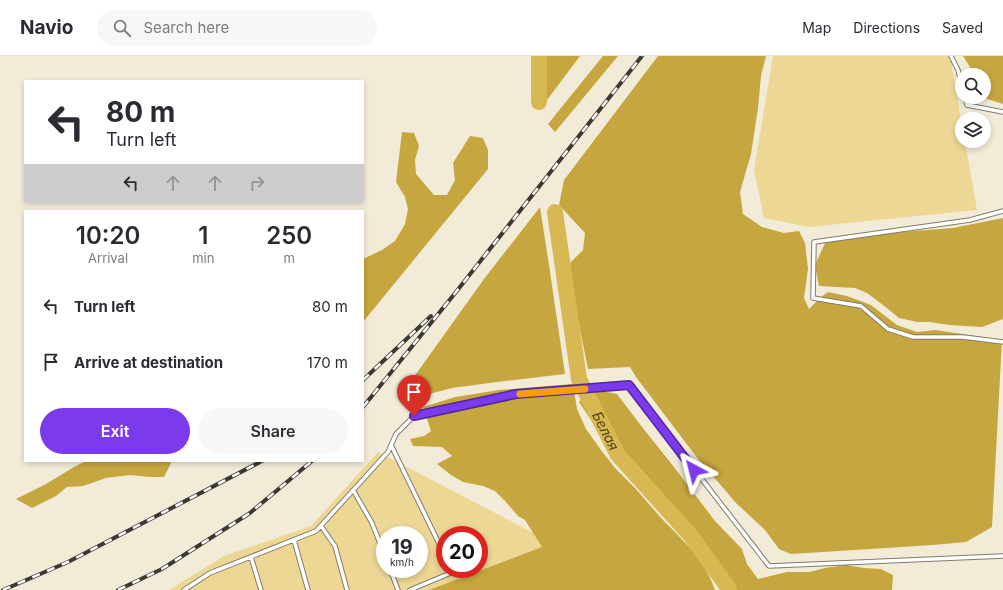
<!DOCTYPE html>
<meta charset="utf-8">
<style>
:root{--surface:#fff;--page:#f7f7f7;--text:#2b2b33;--muted:#7c7c81;--line:#e1e1e2;--accent:#7c3aed}
body{margin:0;font-family:Inter,sans-serif;background:var(--page);color:var(--text);height:100vh;display:flex;flex-direction:column;font-size:15px;white-space:nowrap}
*{box-sizing:border-box;margin:0}
p{font-size:13px;color:var(--muted)}
.icon{flex:none;width:22px;height:22px;fill:none;stroke:currentColor;stroke-width:2;stroke-linecap:round;stroke-linejoin:round}
.map{position:relative;flex:1;overflow:hidden}
.sheet{position:absolute;left:24px;top:154px;width:340px;height:252px;display:flex;flex-direction:column;background:var(--surface);border-radius:0px;box-shadow:0 2px 6px #0003}
.sheet>*{flex:none}
.top-card{position:absolute;left:24px;top:24px;width:340px;height:122px;border-radius:0px;box-shadow:0 2px 6px #0003;background:#fff;color:var(--text);overflow:hidden}
.buttons{position:absolute;left:955px;top:12px;display:grid;gap:8px}
.buttons a{display:grid;place-items:center;width:36px;height:36px;border-radius:50%;background:var(--surface);box-shadow:0 2px 6px #0003;font-size:20px}
.speed{position:absolute;left:376px;top:470px;display:flex;gap:8px;font-size:20px;font-weight:700;text-align:center}
.speed>*{display:grid;place-content:center;width:52px;height:52px;border-radius:50%;background:var(--surface);box-shadow:0 2px 6px #0003;line-height:1}
.speed small{font-size:10px;font-weight:400}
.speed .limit{border:6px solid #d22;background:#fff;color:#111}
.pin{position:absolute;display:grid;place-items:center;width:34px;height:34px;color:#fff;margin:-41px -17px;border-radius:50% 50% 50% 0;rotate:-45deg;box-shadow:0 0 4px #0007}
.pin .icon{rotate:45deg}
.me{position:absolute;width:44px;margin:-22px;rotate:322deg;stroke-linejoin:round;filter:drop-shadow(0 0 3px #0008)}
.turn{display:flex;align-items:center;gap:14px;height:84px;padding:0 16px;font-size:18px}
.turn .icon{width:52px;height:52px;stroke-width:2.5}
.turn b{display:block;font-size:28px;line-height:34px}
.lanes{display:flex;align-items:center;height:38px;padding:0 16px;background:#0003;justify-content:center;gap:20px;direction:ltr}
.lanes .off{opacity:.35}
.eta{display:flex;justify-content:space-evenly;align-items:center;height:68px;text-align:center}
.eta b{font-size:24px;font-weight:600;line-height:28px}
.primary-button{display:flex;gap:8px;margin-top:auto;padding:8px 16px}
.primary-button a{flex:1;height:46px;border-radius:24px;background:var(--accent);color:#fff;font-size:16px;font-weight:600;line-height:46px;text-align:center}
.primary-button a+a{background:var(--page);color:var(--text)}
ul{padding:0;list-style:none}
li{display:flex;align-items:center;gap:12px;height:56px;padding:0 16px}
li div{flex:1}
li b{display:block;font-size:15px}
li em{font-style:normal}
header{display:flex;align-items:center;gap:24px;box-sizing:border-box;height:56px;padding:0 20px;background:var(--surface);border-bottom:1px solid var(--line)}
header strong{font-size:19px}
nav{display:flex;gap:22px;margin-inline-start:auto;font-size:14px}
.search{width:280px;height:36px;background:var(--page);display:flex;align-items:center;gap:10px;box-sizing:border-box;padding:0 14px;border-radius:22px;color:var(--muted);font-size:15px}
.map>svg:first-child{display:block}
.green{fill:#ecd795;fill-rule:evenodd}
.forest{fill:#c6a73f}
.lines{fill:none;stroke-linecap:round;stroke-linejoin:round}
.river{stroke:#d8b852;stroke-width:16}
.service-casing{stroke:#817c6a;stroke-width:5.5}
.service{stroke:#fff;stroke-width:3.5}
.rail-casing{stroke:#3c3930;stroke-width:4}
.rail{stroke:#fff;stroke-width:2.5;stroke-dasharray:8;stroke-linecap:butt}
.route-casing{stroke:#51269a;stroke-width:10}
.route{stroke:#7c3aed;stroke-width:7}
.slow{stroke:#f59e0b;stroke-width:7}
.labels{text-anchor:middle;stroke-width:4;stroke-linejoin:round;paint-order:stroke}
.water-label{font-size:14px;font-style:italic;fill:#514419;stroke:#fff}
</style>
<header>
<strong>Navio</strong>
<div class="search"><svg class="icon" aria-label="search" viewBox="0 0 24 24"><circle cx="10" cy="10" r="6"/><path d="M15 15l6 6"/></svg>Search here</div>
<nav><a>Map</a><a>Directions</a><a>Saved</a></nav>
</header>
<div class="map">
<svg width="1003" height="534" viewBox="0 0 1003 534">
<rect width="100%" height="100%" fill="#f2ebd8"/>
<!-- green -->
<path class="green" d="M773,0h177l12,69v16h3l12,69 -168,17 -45,-9 -10,-48z
M378,396l175,91 -104,47h-280l55,-34 87,-30zM385,479h34v34h-34zM445,479h34v34h-34z"/>
<!-- forest -->
<path class="forest" d="M547,0h33l-33,44z
M603,0h15l-63,76 -7,-8z
M658,0h108l-5,20 -3,32 -7,46 -11,38 3,22 19,13 22,6 15,-2 6,12 3,26 -4,29 5,11 12,-12 7,-5 19,4 24,9 26,20 20,7 19,-2 66,10 -10,187 -26,15 -33,3 -142,9 -12,-5 -14,-19 -29,-27 -41,-48 -59,-78 -6,-10 -42,2 -20,-99 3,-8 12,-12 2,-17 -26,-28 5,-25z
M963,0h40v48l-22,-7h3v-22h-9z
M402,76l12,1 5,13 -4,14 1,14 18,21h13l8,-15 -2,-17 17,-27 13,2 5,12v19l-125,153v-63l19,-9 13,-9 10,-17 3,-15 -3,-12 -9,-15z
M540,151l9,58 16,109 -68,8 -45,6 -34,9 -7,-16 73,-102z
M1003,162v101l-21,8 -33,-2 -19,-3h-13l-18,-4 -16,-13 -16,-12 -12,-5 -36,-2 -4,-21 11,-24 48,-7 79,-6z
M573,328l4,25 9,20 15,21 14,18 20,20 27,31 14,14 25,27 10,20 4,10h-286l113,-43 -17,-27 -7,-4 -12,-14 -11,-11 -12,-5 -20,-4 -12,-7 -14,-11 15,-8 -10,-9 -29,-1 -3,-7 14,-3 7,-5 -8,-24 32,-10 44,-7z
M591,333l26,5 25,33 32,40 41,54 27,28 5,15 11,15 29,-7h22l16,-4 21,-3 18,3 17,1 12,6 -1,15h-164l-44,-70 -32,-33 -31,-26 -20,-26 -22,-33z
M86,405h85v2l-7,14h-15l-19,-2 -24,3 -23,8 -16,1 -11,9 -24,12 -16,-9 30,-15 28,-17z"/>
<g class="lines">
<!-- river -->
<g class="river">
<path d="M539,46v-46"/>
<path id="s1" d="M555,156l24,167 39,76 73,81 36,50 2,4"/>
</g>
<defs>
<path id="service" d="M951,0l7,14 4,15
M965,41l2,8 36,7
M1003,155l-33,9 -156,22 -1,56 48,8 27,23 25,8h50l40,5
M391,389l54,111
M353,434l19,33 13,33
M321,470l14,20 12,44
M294,484l14,50
M251,501l10,33
M390,513l8,21
M184,534l26,-17 106,-42 72,-79 8,-18 18,-18 102,-22 113,-9 140,181 234,-10
M410,534l43,-18 -2,-3"/>
</defs>
<!-- service casing -->
<use href="#service" class="service-casing"/>
<!-- service -->
<use href="#service" class="service"/>
<defs>
<path id="rail" d="M363,324l68,-64
M363,351l93,-115 186,-236
M3,534l65,-28 194,-101
M118,534l44,-21 88,-56 62,-52"/>
</defs>
<!-- rail casing -->
<use href="#rail" class="rail-casing"/>
<!-- rail -->
<use href="#rail" class="rail"/>
</g>
<g class="lines">
<defs>
<path id="route" d="M414,360l102,-22 113,-9 65,85"/>
</defs>
<!-- route casing -->
<use href="#route" class="route-casing"/>
<!-- route -->
<use href="#route" class="route"/>
<!-- slow -->
<path class="slow" d="M520,338l65,-5"/>
</g>
<g class="labels">
<!-- water labels -->
<g class="water-label">
<text dy="5" stroke="none"><textPath href="#s1" startOffset="227">Белая</textPath></text>
</g>
</g>
</svg>
<div class="buttons">
<a><svg class="icon" aria-label="search" viewBox="0 0 24 24"><circle cx="10" cy="10" r="6"/><path d="M15 15l6 6"/></svg></a>
<a><svg class="icon" aria-label="layers" viewBox="0 0 24 24"><path d="M12 4l9 5-9 5-9-5zM3 14l9 5 9-5"/></svg></a>
</div>
<div class="speed"><div>19<small>km/h</small></div><div class="limit">20</div></div>
<div class="pin" style="left:414px;top:360px;background:#d93025"><svg class="icon" aria-label="arrive" viewBox="0 0 24 24"><path d="M6 21V4h12l-3 4 3 4H6"/></svg></div>
<svg class="me" style="left:694px;top:414px" viewBox="-20 -20 40 40"><path d="M0-17L14 15 0 8-14 15z" fill="#7c3aed" stroke="#fff" stroke-width="4"/></svg>
<div class="top-card">
<div class="turn"><svg class="icon" aria-label="left" viewBox="0 0 24 24"><path d="M17 20v-9H6M10 6l-5 5 5 5"/></svg><div><b>80 m</b>Turn left</div></div>
<div class="lanes"><svg class="icon" aria-label="left" viewBox="0 0 24 24"><path d="M17 20v-9H6M10 6l-5 5 5 5"/></svg><svg class="icon off" aria-label="ahead" viewBox="0 0 24 24"><path d="M12 20V5M6 11l6-6 6 6"/></svg><svg class="icon off" aria-label="ahead" viewBox="0 0 24 24"><path d="M12 20V5M6 11l6-6 6 6"/></svg><svg class="icon off" aria-label="right" viewBox="0 0 24 24"><path d="M7 20v-9h11M14 6l5 5-5 5"/></svg></div>
</div>
<section class="sheet">
<div class="eta">
<div><b>10:20</b><p>Arrival</p></div>
<div><b>1</b><p>min</p></div>
<div><b>250</b><p>m</p></div>
</div>
<ul>
<li><svg class="icon" aria-label="left" viewBox="0 0 24 24"><path d="M17 20v-9H6M10 6l-5 5 5 5"/></svg><div><b>Turn left</b></div><em>80 m</em></li>
<li><svg class="icon" aria-label="arrive" viewBox="0 0 24 24"><path d="M6 21V4h12l-3 4 3 4H6"/></svg><div><b>Arrive at destination</b></div><em>170 m</em></li>
</ul>
<div class="primary-button"><a>Exit</a><a>Share</a></div>
</section>
</div>
